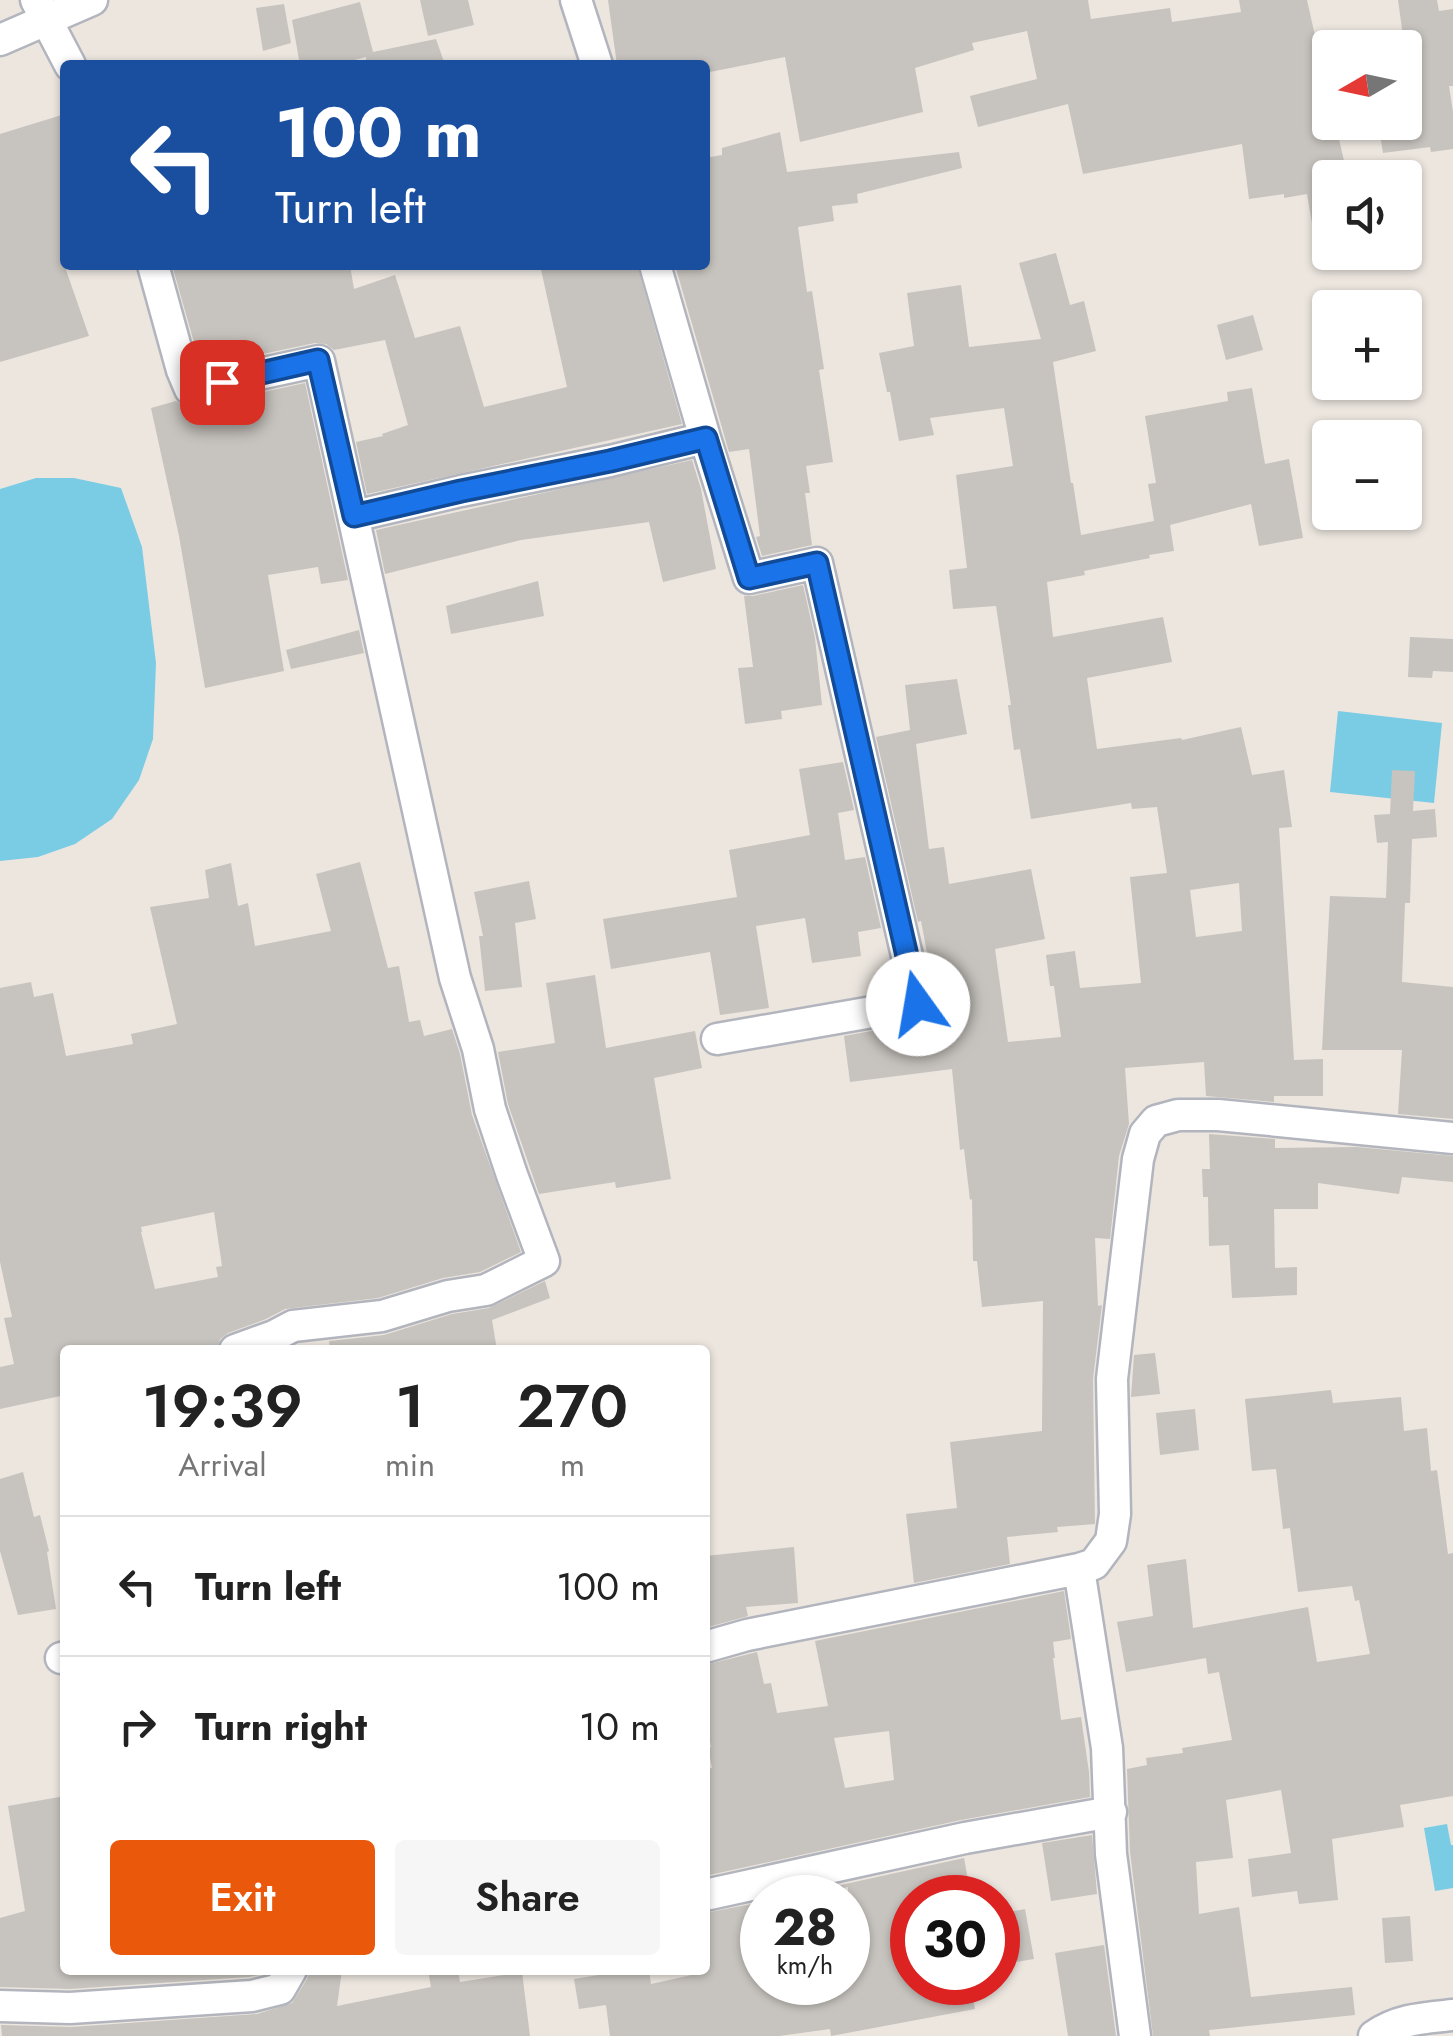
<!DOCTYPE html>
<meta charset="utf-8">
<style>
:root{--surface:#fff;--page:#f6f6f6;--text:#222;--muted:#767676;--line:#e0e0e0;--accent:#ea580c}
body{margin:0;font-family:Jost,sans-serif;background:var(--page);color:var(--text);height:100vh;display:flex;flex-direction:column;font-size:38px;white-space:nowrap}
*{box-sizing:border-box;margin:0}
p{font-size:32px;color:var(--muted)}
.icon{flex:none;width:55px;height:55px;fill:none;stroke:currentColor;stroke-width:2;stroke-linecap:round;stroke-linejoin:round}
.map{position:relative;flex:1;overflow:hidden}
.details{position:absolute;left:60px;top:1345px;width:650px;height:630px;display:flex;flex-direction:column;background:var(--surface);border-radius:10px;box-shadow:0 2px 8px #0004}
.details>*{flex:none}
.guide{position:absolute;left:60px;top:60px;width:650px;height:210px;border-radius:10px;box-shadow:0 2px 8px #0004;background:#1a4fa0;color:#fff;overflow:hidden}
.needle{width:65px;rotate:261deg}
.buttons{position:absolute;left:1312px;top:30px;display:grid;gap:20px}
.buttons a{display:grid;place-items:center;width:110px;height:110px;border-radius:10px;background:var(--surface);box-shadow:0 2px 8px #0004;font-size:50px}
.speed{position:absolute;left:740px;top:1875px;display:flex;gap:20px;font-size:50px;font-weight:700;text-align:center}
.speed>*{display:grid;place-content:center;width:130px;height:130px;border-radius:50%;background:var(--surface);box-shadow:0 2px 8px #0004;line-height:1}
.speed small{font-size:25px;font-weight:400}
.speed .limit{border:15px solid #d22;background:#fff;color:#111}
.pin{position:absolute;display:grid;place-items:center;width:85px;height:85px;color:#fff;margin:-42px;border-radius:20px;box-shadow:0 5px 15px #0006}
.me{position:absolute;width:110px;margin:-55px;rotate:347deg;stroke-linejoin:round;filter:drop-shadow(0 0 8px #0008)}
.turn{display:flex;align-items:center;gap:35px;height:210px;padding:0 50px;font-size:45px}
.turn .icon{width:130px;height:130px;stroke-width:2.5}
.turn b{display:block;font-size:70px;line-height:85px}
.eta{display:flex;justify-content:space-evenly;align-items:center;height:170px;text-align:center}
.eta b{font-size:60px;font-weight:600;line-height:70px}
.button{display:flex;gap:20px;margin-top:auto;padding:20px 50px}
.button a{flex:1;height:115px;border-radius:10px;background:var(--accent);color:#fff;font-size:40px;font-weight:600;line-height:115px;text-align:center}
.button a+a{background:var(--page);color:var(--text)}
ul{padding:0;list-style:none}
li{display:flex;align-items:center;gap:30px;height:140px;padding:0 50px;border-top:2px solid var(--line)}
li div{flex:1}
li b{display:block;font-size:38px}
li em{font-style:normal}
.map>svg:first-child{display:block}
.water{fill:#7acce5}
.building{fill:#c7c3be;fill-rule:evenodd}
.lines{fill:none;stroke-linecap:round;stroke-linejoin:round}
.street-casing{stroke:#b2b5bd;stroke-width:35}
.street{stroke:#fff;stroke-width:30}
.route-casing{stroke:#114b97;stroke-width:25}
.route{stroke:#1a73e8;stroke-width:18}
</style>
<div class="map">
<svg width="1453" height="2036" viewBox="0 0 1453 2036">
<rect width="100%" height="100%" fill="#ece6df"/>
<!-- water -->
<path class="water" d="M36,478h38l47,10 21,59 14,116 -3,76 -14,41 -27,39 -37,25 -37,13 -38,4v-372z
M1338,711l104,12 -8,80 -104,-11z
M1447,1824l4,21h2v43l-18,3 -11,-63z"/>
<!-- building -->
<path class="building" d="M420,0h48l6,25 -46,11z
M608,0h480l3,19 79,-11 2,14 69,-10 -2,-12h68l17,76 6,31v15h5l13,56h-18v67l-14,2 -9,-53 -23,4v-4l-35,5 -7,-55 -159,30 -15,-70 -90,23 -8,-31 67,-17 -10,-48 -55,12 2,7 -59,18 8,44 -123,30 -15,-85 -80,16v-8h-88z
M1398,0h39l2,11 14,-2v77h-4l4,26v37l-22,3 -1,-5 -47,6 -5,-31h37z
M360,2l13,50 63,-13 9,26h-79v-8l-31,8h-35l-8,-45z
M284,4l7,39 -28,8 -7,-43z
M65,114v153l24,69 -89,26v-228z
M780,132l7,40 172,-20 3,16 -105,26 1,9 -26,3 2,15 -36,6 9,65 5,-1 12,78 -5,1 14,92 -27,4 4,27h-5l7,52 -50,11 -6,-19 4,-1 -11,-87 -20,3 -54,-187h30v-107l17,-3v-7z
M1056,253l14,52 14,-4 12,50 -43,11 18,121h2l8,52 73,-14 -6,-37 8,-1 -11,-67 83,-15 -1,-9 25,-4 13,76 24,-5 14,79 -44,8 -8,-42 -81,21 4,26 -25,4 1,3 -66,13 1,4 -38,7 6,55 110,-20 9,45 -85,16 10,71 84,-11 1,2 59,-13 11,48 32,-5 8,57 -13,1 15,232 29,-1v37h-49v6l-68,-6 -2,-34 -79,6 4,56 -10,32 -9,83 -15,-1 3,68 4,-1 -9,74 2,145 -38,3 1,5 -51,5 3,27 -96,19 -8,-69 51,-6 -7,-66 92,-11 1,-130 -61,6 -5,-46h-4l-1,-62 -2,1 -6,-51 -4,1 -8,-81 -102,13 -6,-46 77,-14 10,-5 5,-8v-9l-15,-79 -3,1 -42,-185 34,-7 -5,-45 52,-6 10,55 -51,10 13,105 15,-2 5,37 82,-15 14,70 -50,10 13,93 53,-5 -7,-51h-4l-4,-31 29,-4 5,37 61,-5 -11,-106 37,-4 -10,-66 -25,2 -1,-6 -100,16 -11,-70 -6,1 -6,-45h3l-15,-99 -43,3 -4,-39 18,-2 -11,-93 57,-9 -9,-58 -74,10 4,17 -35,6 -9,-49h-3l-8,-39 35,-7 -7,-53 54,-8 8,62 72,-8 -22,-76zM1239,883l3,48 -46,6 -6,-47z
M172,265h178l4,24 41,-14 20,63 45,-12 24,81 83,-20 -27,-122h97l45,159 -315,70 -11,-52 27,-6 -1,-2 26,-9 -23,-85 -51,10 -8,-6 -11,-1 -114,24z
M1253,315l10,35 -37,10 -9,-35z
M305,383l43,197 -27,4 -3,-17 -50,8 16,96 -79,17 -26,-152 -28,-128 25,-7 9,6h9z
M692,460l9,29 15,80 -53,13 -14,-60 -128,18 -136,34 -9,-44z
M538,581l6,35 -93,18 -5,-28z
M803,585l12,53 7,67 -41,6 1,8 -37,5 -7,-56 15,-1 -9,-71h9z
M359,630l5,23 -73,16 -5,-19z
M1410,637l43,2v33l-20,-1 -1,7 -24,-1z
M843,762l11,48 -16,3 7,47 20,-3 16,71 -23,4 3,24 -49,7 -7,-45 -49,8 13,82 -49,7 -10,-63 -99,17 -8,-50 134,-22 -8,-47 81,-15 -11,-66z
M1392,770l23,1 -2,40 22,-2 2,28 -25,2 -2,64h-5l-3,79 51,5v132l-55,-5 4,-64h-80l8,-154 56,2 2,-56 -11,1 -3,-28 16,-1z
M360,862l28,106 11,-2 10,56 11,-2 4,16 28,-7 8,25 12,61 49,137 -41,20 -37,6 -65,20 -93,11 -19,10 -38,14 -8,6 -3,11h-156l4,23v22l-65,14v-42l14,-3 -10,-46 8,-1 -12,-55v-274l31,-6 3,15 19,-4 13,63 67,-12 -2,-10 46,-10 -27,-117 59,-9 -4,-28 26,-7 7,43 10,-3 7,43 76,-15 -15,-57zM214,1212l8,54 -6,1 2,10 -63,12 -14,-57h1l-1,-5z
M529,881l7,38 -21,4 7,64 -37,4 -6,-55h4l-9,-44z
M595,975l11,73 89,-17 7,37 -48,10 17,101 -55,9 -1,-6 -76,12 -31,-90 -10,-52 57,-9 -9,-60z
M1209,1134l66,5v9l82,-1 96,9v26l-51,-5 -3,17 -81,-11v26h-44l1,59 22,-1v28l-65,3 -3,-53 -20,1 -1,-49h-5l-1,-28h8z
M545,1281l5,17 -58,22 5,30h-167l-1,-9 55,-6 68,-21 37,-6z
M1155,1353l5,41 -29,3 3,-42z
M1331,1390l2,13 68,-6 3,34 23,-3 4,43 6,-1 11,84 5,-1v243l-53,9 4,22 -72,12 6,61 -39,4 -2,-13 -45,6 -4,-38 43,-6 -10,-63 -55,10 7,58 -37,4 3,52 40,-7 12,90 101,-10 3,28 -146,15 1,6h-57l-23,-184 -3,-83 20,-4 -1,-7 37,-5 -1,-5 50,-8 -13,-68 -11,2 -2,-16 -80,14 -9,-50 36,-6 -6,-51 39,-6 7,69 115,-21 9,55 53,-8 -11,-54 -4,1 -3,-15 -54,6 -8,-64 -7,1 -7,-60 -24,2 -7,-72z
M1195,1409l4,41 -39,5 -4,-42z
M23,1472l11,45 6,-2 9,36 -2,1 9,57 -38,6 -18,-64v-72z
M794,1547l4,56 -52,4 2,9 -43,12v-72z
M1064,1591l7,48 -18,3 2,16h-2l8,62 20,-3 8,55 1,25 -129,23 -256,56v-107l7,-1 -4,-20 3,-1 -6,-31v-51l52,-13 7,32 7,-1 6,30 51,-7 -13,-65zM889,1731l5,49 -49,8 -11,-50z
M65,1796v174h204l-1,3 -19,4 -179,12 -70,-2v-69l25,-7 -17,-105z
M1092,1835l5,59 -46,7 -9,-58z
M964,1858l6,33 -32,7h-26v84h58l5,27 -144,27 -1,-7 -51,7h-169l-4,-31 -27,4 -5,-30 56,-9h19l2,14 54,-12v-59l57,-11v80h86v-95l-54,11h-13z
M1025,1909l9,50 -36,6v-51z
M1410,1916l3,45 -28,2 -3,-45z
M1104,1945l12,91h-48l-13,-83z
M310,1970h32l-5,36 94,-19 -3,-17h30l2,12 62,-10 8,64h-528l-1,-11 70,2 186,-13 35,-11 15,-24z"/>
<g class="lines">
<defs>
<path id="street" d="M36,0l34,65
M576,0l21,65
M0,40l92,-40
M153,265l29,105 8,19 129,-28 136,617 23,71 12,60 22,66 32,86 -58,29 -38,6 -66,20 -89,10 -19,10 -39,14
M705,438l44,140 68,-15 101,441 -201,35
M354,516l107,-25 149,-30 95,-23 -50,-173
M705,1647l42,-12 332,-66
M61,1658l4,-1
M705,1895l260,-57 146,-26
M0,2006l70,2 182,-12 28,-7 11,-19
M1135,2036l-24,-182 -4,-106 -28,-179 15,-5 17,-23 4,-27 -3,-135 26,-220 7,-25 11,-13 22,-6h40l235,23
M1374,2036c24,-17 50,-18 79,-21"/>
</defs>
<!-- street casing -->
<use href="#street" class="street-casing"/>
<!-- street -->
<use href="#street" class="street"/>
</g>
<g class="lines">
<defs>
<path id="route" d="M222,382l96,-22 36,156 107,-25 149,-30 96,-23 43,140 68,-15 101,441"/>
</defs>
<!-- route casing -->
<use href="#route" class="route-casing"/>
<!-- route -->
<use href="#route" class="route"/>
</g>
</svg>
<div class="buttons">
<a><svg class="needle" viewBox="-14 -14 28 28"><path d="M0-13l5 13h-10z" fill="#e53935"/><path d="M0 13l5-13h-10z" fill="#767676"/></svg></a>
<a><svg class="icon" aria-label="sound" viewBox="0 0 24 24"><path d="M4 9h4l5-4v14l-5-4H4zM17 9q2 3 0 6"/></svg></a>
<a>+</a>
<a>−</a>
</div>
<div class="speed"><div>28<small>km/h</small></div><div class="limit">30</div></div>
<div class="pin" style="left:222px;top:382px;background:#d93025"><svg class="icon" aria-label="arrive" viewBox="0 0 24 24"><path d="M6 21V4h12l-3 4 3 4H6"/></svg></div>
<svg class="me" style="left:918px;top:1004px" viewBox="-20 -20 40 40"><circle r="19" fill="#fff"/><path d="M0-13L10 11 0 6-10 11z" fill="#1a73e8"/></svg>
<div class="guide">
<div class="turn"><svg class="icon" aria-label="left" viewBox="0 0 24 24"><path d="M17 20v-9H6M10 6l-5 5 5 5"/></svg><div><b>100 m</b>Turn left</div></div>
</div>
<section class="details">
<div class="eta">
<div><b>19:39</b><p>Arrival</p></div>
<div><b>1</b><p>min</p></div>
<div><b>270</b><p>m</p></div>
</div>
<ul>
<li><svg class="icon" aria-label="left" viewBox="0 0 24 24"><path d="M17 20v-9H6M10 6l-5 5 5 5"/></svg><div><b>Turn left</b></div><em>100 m</em></li>
<li><svg class="icon" aria-label="right" viewBox="0 0 24 24"><path d="M7 20v-9h11M14 6l5 5-5 5"/></svg><div><b>Turn right</b></div><em>10 m</em></li>
</ul>
<div class="button"><a>Exit</a><a>Share</a></div>
</section>
</div>
